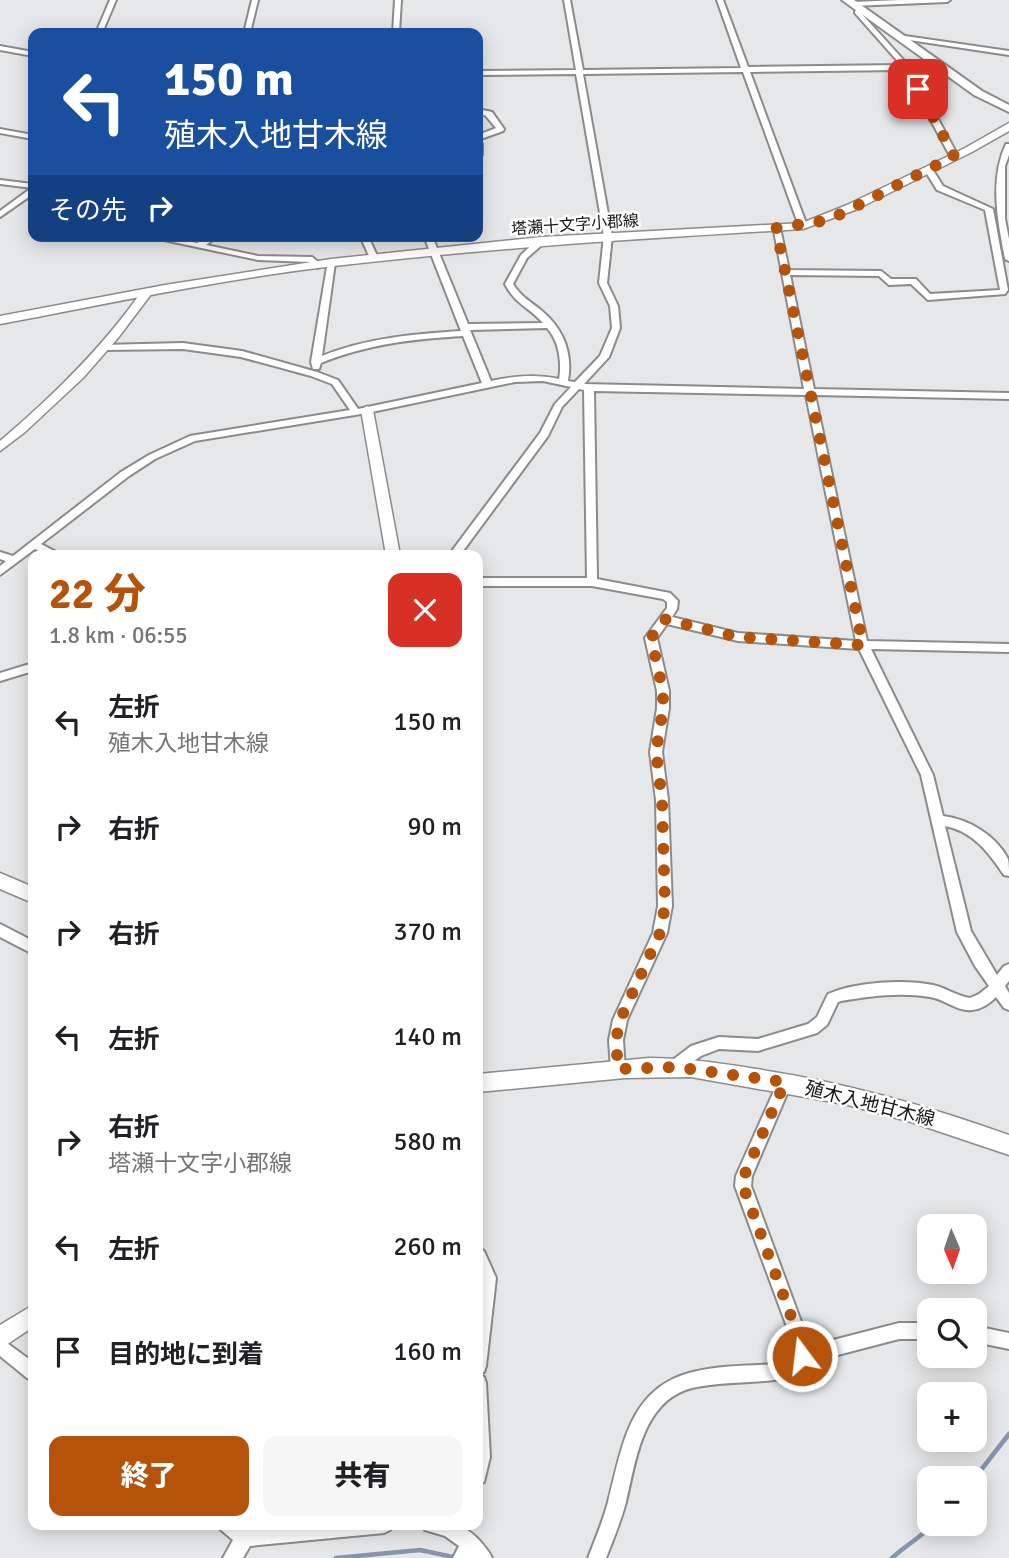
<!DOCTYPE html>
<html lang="ja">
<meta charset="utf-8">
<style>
:root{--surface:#fff;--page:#f6f6f6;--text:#202124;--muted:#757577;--accent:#b45309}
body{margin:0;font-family:Signika,"Noto Sans JP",sans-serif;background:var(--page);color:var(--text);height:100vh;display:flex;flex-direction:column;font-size:26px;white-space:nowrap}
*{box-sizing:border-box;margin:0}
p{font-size:23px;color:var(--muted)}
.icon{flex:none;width:38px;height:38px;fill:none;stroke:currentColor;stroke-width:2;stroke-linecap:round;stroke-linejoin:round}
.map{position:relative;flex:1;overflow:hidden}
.panel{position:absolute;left:28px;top:550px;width:455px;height:980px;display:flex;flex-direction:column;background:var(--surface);border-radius:14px;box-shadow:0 4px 18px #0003}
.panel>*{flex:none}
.top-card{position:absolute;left:28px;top:28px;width:455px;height:214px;border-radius:14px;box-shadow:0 4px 18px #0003;background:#1a4fa0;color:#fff;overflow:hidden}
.needle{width:46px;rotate:178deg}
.fabs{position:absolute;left:917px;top:1214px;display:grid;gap:14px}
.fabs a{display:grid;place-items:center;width:70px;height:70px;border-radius:14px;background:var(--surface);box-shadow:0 4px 18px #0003;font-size:35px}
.pin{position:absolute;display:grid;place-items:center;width:60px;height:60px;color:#fff;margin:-30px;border-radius:14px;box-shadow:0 4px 10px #0006}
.me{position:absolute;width:77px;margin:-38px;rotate:345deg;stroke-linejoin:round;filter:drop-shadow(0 0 5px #0008)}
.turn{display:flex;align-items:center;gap:24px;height:147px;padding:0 21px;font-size:32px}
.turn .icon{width:91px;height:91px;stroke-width:2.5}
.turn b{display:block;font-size:49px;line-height:60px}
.then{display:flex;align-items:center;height:66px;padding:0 21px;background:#0003;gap:14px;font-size:26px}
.round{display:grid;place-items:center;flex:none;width:74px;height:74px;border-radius:14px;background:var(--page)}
.headline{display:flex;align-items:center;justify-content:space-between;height:119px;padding:0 21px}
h1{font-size:42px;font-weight:800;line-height:52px;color:var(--accent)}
.primary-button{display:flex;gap:14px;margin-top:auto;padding:14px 21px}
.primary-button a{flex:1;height:80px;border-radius:14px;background:var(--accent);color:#fff;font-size:28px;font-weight:800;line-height:80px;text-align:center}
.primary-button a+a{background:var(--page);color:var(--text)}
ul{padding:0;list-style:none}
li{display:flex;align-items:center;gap:21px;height:105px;padding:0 21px}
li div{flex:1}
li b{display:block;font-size:26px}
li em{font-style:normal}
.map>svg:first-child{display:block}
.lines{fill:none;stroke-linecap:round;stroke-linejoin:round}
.stream{stroke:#8794ad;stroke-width:4.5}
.minor-casing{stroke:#8b8b8c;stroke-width:4}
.tertiary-casing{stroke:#8b8b8c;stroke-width:3}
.secondary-casing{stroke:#8b8b8c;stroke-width:3}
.primary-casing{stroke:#8b8b8c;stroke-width:4}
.minor{fill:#fff;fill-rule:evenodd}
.tertiary{fill:#fff;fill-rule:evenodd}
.secondary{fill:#fff;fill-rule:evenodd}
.primary{fill:#fff;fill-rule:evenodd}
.route{stroke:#b45309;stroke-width:12;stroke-dasharray:0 21.6}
.labels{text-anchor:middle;stroke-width:5;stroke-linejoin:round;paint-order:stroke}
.far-street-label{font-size:16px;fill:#171717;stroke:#fff}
.street-label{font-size:19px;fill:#171717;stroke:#fff}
</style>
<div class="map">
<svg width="1009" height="1558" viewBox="0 0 1009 1558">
<rect width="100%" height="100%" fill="#e6e7e8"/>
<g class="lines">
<!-- stream -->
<path class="stream" d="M974,1479l35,-45
M336,1558l84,-8 33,7
M892,1558c14,-13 29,-21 42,-34"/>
<defs>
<path id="minor" d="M110,0h6l-14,33h-6z
M252,0h6l-8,33h-6z
M395,0h6l-2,33h-6z
M564,0h6l13,70 158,-2 -24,-68h6l25,67 153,-2 -46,-52 1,-4 3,-2 3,2 -2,3 48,53h33l3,2 -3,2h-30l47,87 -4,2 -4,-2 -46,-86 -154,2 57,154 -4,2 -4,-2 -56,-154 -160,2 29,162 -5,47 11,23 2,22 -11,29 -25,27 220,5 -31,-163 7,2 9,42 92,1 10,8h25l14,15 70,-4 -15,-80 -48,-20 -13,-21 7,-2 12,19 50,23 15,81 -3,4 -77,6 -17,-16 -22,1 -10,-9 -89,-1 24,114 195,4v6l-194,-4 52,246 142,3v8l-138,-3 62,126 10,41c25,3 53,19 65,43 1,5 1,12 1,17l-5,-1c-15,-22 -31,-44 -59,-49l26,105 26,44 7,-9 5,-2v17l-4,5 4,7v17l-5,-2 -8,-11c-6,6 -14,12 -24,13 -14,2 -28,-11 -42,-13 -29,-5 -60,-1 -89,4l-3,1 -11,23 -10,8 -59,18 -39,-2 -18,7 -26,18 -5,-2 -2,-5 2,-5 21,-16 28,-9 39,2 50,-15 9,-7 11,-23c27,-12 76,-15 105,-9 13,3 24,11 37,13l9,-4 10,-8 -14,-20 -18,-34 -36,-157 -62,-126 -121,-8 -71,-17 -10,14 12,53v17l-7,44 6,48 4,106 -5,27 -40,87 -4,20 2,29 -2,5 -5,2 -5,-2 -2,-5 -2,-29 4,-20 40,-87 5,-27 -2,-106 -6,-48 7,-44v-17l-12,-53 22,-30v-6l-4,-3 -71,-13h-114v-8h109l-3,-188 -5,-1 -17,18 -14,29 -88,119h-11l91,-122 15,-29 16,-17 -28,-6 -28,1 -148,31 -172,28 -40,18 -26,17 -88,68 21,11h-15l-12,-6 -35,26v-9l6,-5 -6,-2v-7l13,4 108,-84 28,-17 41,-19 160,-26 -18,-26 -21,-8 -70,-19 -58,-8 -78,1 -4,-3 1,-2 81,-2 59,8 75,21 21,8 20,29 124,-26 -19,-47c-49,3 -96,8 -142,27l-2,6h-6l-2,-7 17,-101 7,2 -13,93c44,-18 92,-22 139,-25l-37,-95h8l36,88 75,-1c-15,-17 -27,-18 -38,-39l16,-29 17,-16h6v4l-17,15 -14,26c8,13 17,17 29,27 21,18 31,41 26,70l7,1 25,-26 12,-28 -2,-22 -11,-23 5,-47 -28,-162 -98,1v-4l98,-1zM547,328c12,13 15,34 12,51 -24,-5 -45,-3 -68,2l-21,-51zM594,391l212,4 50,246 -118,-8 -66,-16 5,-8 1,-8 -8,-8 -73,-14z
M901,0h49l-3,2 -95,4 -3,-2 3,-2z
M898,35l111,16v4l-113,-17v-2z
M0,46l33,6v4l-33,-6z
M478,109l14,3 12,17 -1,2 -25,9v-5l18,-7 -10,-12 -8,-3z
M0,129l33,6v4l-33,-6z
M478,142l4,2v11l-4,2z
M1006,144h3v11l-4,11v53l4,20v22l-4,-2c-7,-37 -16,-79 1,-115z
M0,180l33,4v4l-33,-4z
M30,189h3v5l-33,23v-6z
M145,236h17l35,7 11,-7h10l-12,9 52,11 54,1 10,8 -4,3 -8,-6 -52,-2z
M360,236h8l10,22 -1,2h-6z
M100,552h7l5,3h-17z
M33,663v8l-33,10v-8z
M0,924l33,17v13l-33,-17z
M785,1075l5,2 2,5 -40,94 -1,10 59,160 89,-23h30v16h-30l-92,24 -5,9 -14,6c-32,6 -65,3 -96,10 -50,13 -56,73 -66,114 -5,19 -13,38 -20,56h-18c7,-18 15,-37 20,-56 14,-53 20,-112 81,-129 28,-8 58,-7 86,-9l12,-3 6,-4 1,-11 -59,-160 1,-10 42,-94 2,-5z
M478,1249l6,2 12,27 -10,88 -2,6 -6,2v-77l2,-18 -2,-5z
M975,1326l34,7v16l-34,-7z
M0,1338l33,24v18l-6,-2 -27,-22z
M478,1375l6,2 2,6 4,74 -6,25 -6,3z
M218,1524h38l-1,4 37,-4h101l-3,6 -6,3 -134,13 -7,12h-20l10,-18 -12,-10z
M422,1524c27,0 36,-5 57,16 5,6 10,11 13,18h-39l6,-12 -14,-10 -20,-6z"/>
<path id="tertiary" d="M142,291l10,2 -34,45 -35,40 -58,54 -25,19v-10c53,-45 102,-93 142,-150z
M367,406l6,4 27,145h-14l-25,-145z
M33,1305v22l-33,22v-24z"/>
<path id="secondary" d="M1009,123v8l-37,21 -117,58 -52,19c-157,9 -313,19 -469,37 -112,13 -223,37 -334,58v-8l165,-31 166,-26 210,-22 261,-14 45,-18 118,-57z
M0,873l33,14v16l-33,-14z
M649,1058c37,0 71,5 107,11 86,13 170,36 253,66v20l-98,-33 -67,-18 -153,-27 -66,1 -147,14v-18z"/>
<path id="primary" d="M842,0h12l128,91 27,14v7l-35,-17z"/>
</defs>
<!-- minor casing -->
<use href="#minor" class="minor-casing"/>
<!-- tertiary casing -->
<use href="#tertiary" class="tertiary-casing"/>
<!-- secondary casing -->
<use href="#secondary" class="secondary-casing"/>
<!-- primary casing -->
<use href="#primary" class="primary-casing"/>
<!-- minor -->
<use href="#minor" class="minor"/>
<!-- tertiary -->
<use href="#tertiary" class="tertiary"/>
<!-- secondary -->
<use href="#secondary" class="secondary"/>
<!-- primary -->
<use href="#primary" class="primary"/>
</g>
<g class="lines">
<!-- route -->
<path class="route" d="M802,1356v-10l-59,-160 1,-10 41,-94 -110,-15 -57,2 -2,-29 4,-20 40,-87 5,-27 -3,-106 -6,-48 7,-44v-17l-12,-53 13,-19 74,18 125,8 -87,-417 53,-8 125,-64 -36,-67"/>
</g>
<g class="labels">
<!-- far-street labels -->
<g class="far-street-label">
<text transform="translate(575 224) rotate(-4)" y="6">塔瀬十文字小郡線</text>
</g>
<!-- street labels -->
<g class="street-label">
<text transform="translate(870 1103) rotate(14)" y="7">殖木入地甘木線</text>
</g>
</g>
</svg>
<div class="fabs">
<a><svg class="needle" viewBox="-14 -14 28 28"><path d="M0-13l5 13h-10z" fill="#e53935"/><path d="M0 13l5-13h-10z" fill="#757577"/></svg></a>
<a><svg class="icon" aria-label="search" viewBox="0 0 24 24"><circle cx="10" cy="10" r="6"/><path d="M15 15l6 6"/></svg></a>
<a>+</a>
<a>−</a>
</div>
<div class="pin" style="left:918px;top:89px;background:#d93025"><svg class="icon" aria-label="arrive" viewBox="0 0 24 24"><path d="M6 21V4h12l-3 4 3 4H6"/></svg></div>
<svg class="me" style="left:802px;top:1356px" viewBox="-20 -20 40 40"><circle r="17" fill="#b45309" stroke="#fff" stroke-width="3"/><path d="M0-11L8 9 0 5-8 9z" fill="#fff"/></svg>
<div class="top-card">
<div class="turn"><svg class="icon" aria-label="left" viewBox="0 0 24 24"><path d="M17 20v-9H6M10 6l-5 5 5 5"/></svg><div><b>150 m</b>殖木入地甘木線</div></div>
<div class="then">その先<svg class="icon" aria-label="right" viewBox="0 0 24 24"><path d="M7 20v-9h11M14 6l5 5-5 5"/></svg></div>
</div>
<section class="panel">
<div class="headline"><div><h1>22 分</h1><p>1.8 km · 06:55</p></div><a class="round" style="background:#d93025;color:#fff"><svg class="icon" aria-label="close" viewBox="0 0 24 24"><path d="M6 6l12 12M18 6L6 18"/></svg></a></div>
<ul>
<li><svg class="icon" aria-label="left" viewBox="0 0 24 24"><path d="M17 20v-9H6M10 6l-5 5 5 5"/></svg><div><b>左折</b><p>殖木入地甘木線</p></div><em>150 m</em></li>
<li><svg class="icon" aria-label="right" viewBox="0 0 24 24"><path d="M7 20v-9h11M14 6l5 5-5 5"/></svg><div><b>右折</b></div><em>90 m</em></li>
<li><svg class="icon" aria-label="right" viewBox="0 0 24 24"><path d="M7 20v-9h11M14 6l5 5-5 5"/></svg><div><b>右折</b></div><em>370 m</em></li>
<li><svg class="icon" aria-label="left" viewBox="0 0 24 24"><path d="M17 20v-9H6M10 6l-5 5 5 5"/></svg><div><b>左折</b></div><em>140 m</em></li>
<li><svg class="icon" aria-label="right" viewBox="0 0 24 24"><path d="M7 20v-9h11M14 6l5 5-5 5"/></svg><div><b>右折</b><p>塔瀬十文字小郡線</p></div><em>580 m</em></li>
<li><svg class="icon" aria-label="left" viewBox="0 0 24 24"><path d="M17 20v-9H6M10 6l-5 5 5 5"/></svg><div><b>左折</b></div><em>260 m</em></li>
<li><svg class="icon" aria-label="arrive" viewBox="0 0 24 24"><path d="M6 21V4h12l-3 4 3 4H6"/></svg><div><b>目的地に到着</b></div><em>160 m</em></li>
</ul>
<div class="primary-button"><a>終了</a><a>共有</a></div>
</section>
</div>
